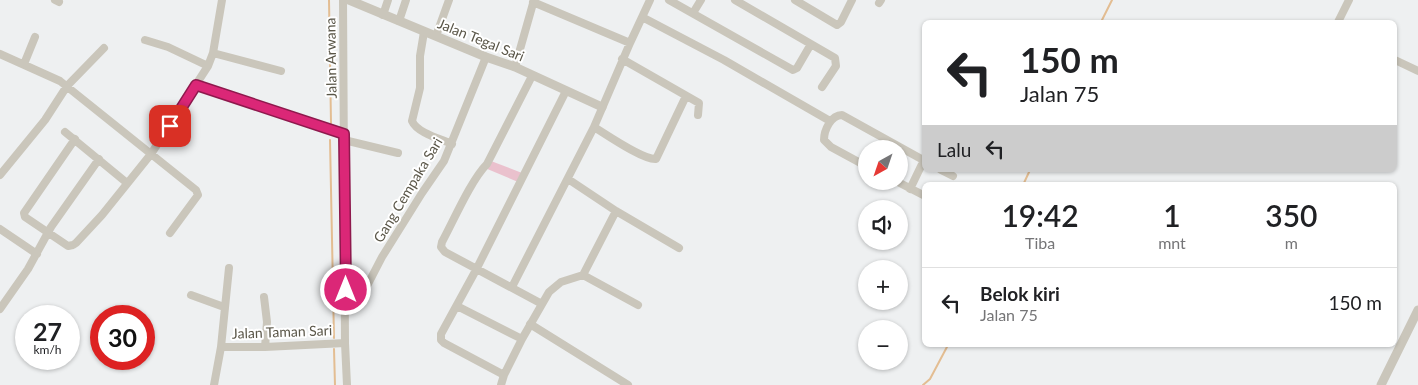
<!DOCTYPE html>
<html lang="id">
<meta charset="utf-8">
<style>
:root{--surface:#fff;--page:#f2f2f2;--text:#202124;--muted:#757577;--line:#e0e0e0}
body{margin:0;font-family:Lato,sans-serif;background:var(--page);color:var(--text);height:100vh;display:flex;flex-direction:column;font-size:19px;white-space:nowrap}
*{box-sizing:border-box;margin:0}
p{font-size:16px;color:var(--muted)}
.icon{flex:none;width:28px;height:28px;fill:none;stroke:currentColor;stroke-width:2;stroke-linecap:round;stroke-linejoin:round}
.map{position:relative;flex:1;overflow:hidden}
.sheet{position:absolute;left:922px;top:182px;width:475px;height:165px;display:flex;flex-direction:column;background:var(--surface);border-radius:8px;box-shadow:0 1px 4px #0004}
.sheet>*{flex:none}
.top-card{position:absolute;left:922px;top:20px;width:475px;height:152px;border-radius:8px;box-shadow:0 1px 4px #0004;background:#fff;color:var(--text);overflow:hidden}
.needle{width:32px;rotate:220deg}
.fabs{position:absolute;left:858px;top:140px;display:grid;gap:10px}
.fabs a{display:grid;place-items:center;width:50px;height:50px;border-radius:50%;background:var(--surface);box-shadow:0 1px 4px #0004;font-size:25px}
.speed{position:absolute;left:15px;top:305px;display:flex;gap:10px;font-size:25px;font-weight:700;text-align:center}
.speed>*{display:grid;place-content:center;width:65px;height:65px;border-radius:50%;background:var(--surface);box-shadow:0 1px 4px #0004;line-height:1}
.speed small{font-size:12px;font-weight:400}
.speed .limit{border:8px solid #d22;background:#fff;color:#111}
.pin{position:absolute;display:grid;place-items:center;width:42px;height:42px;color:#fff;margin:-21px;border-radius:10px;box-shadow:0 2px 8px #0006}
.me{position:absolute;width:55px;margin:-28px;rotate:0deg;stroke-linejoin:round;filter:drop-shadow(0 0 4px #0008)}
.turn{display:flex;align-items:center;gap:18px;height:105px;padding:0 15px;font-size:22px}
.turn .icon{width:65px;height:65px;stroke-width:2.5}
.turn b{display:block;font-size:35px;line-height:42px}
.then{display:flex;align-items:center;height:48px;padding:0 15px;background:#0003;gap:10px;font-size:19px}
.eta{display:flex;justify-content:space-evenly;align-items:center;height:85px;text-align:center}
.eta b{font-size:30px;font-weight:600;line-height:35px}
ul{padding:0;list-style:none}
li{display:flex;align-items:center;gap:15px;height:70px;padding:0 15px;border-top:1px solid var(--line)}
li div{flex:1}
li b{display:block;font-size:19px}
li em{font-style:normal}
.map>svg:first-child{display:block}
.green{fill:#eac1cd}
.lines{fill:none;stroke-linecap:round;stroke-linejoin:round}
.stream{stroke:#e3bd92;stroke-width:2}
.minor{stroke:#cac6bb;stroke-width:8}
.tertiary{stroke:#cac6bb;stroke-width:9}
.route-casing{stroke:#8e194d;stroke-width:12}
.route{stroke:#db2777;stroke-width:9}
.labels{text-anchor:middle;stroke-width:4;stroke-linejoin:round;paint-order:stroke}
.street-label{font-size:14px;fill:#5a5648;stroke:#fff}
</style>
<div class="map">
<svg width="1418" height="385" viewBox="0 0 1418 385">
<rect width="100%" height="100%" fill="#eef0f1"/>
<!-- green -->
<path class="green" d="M491,161l31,12 -4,9 -33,-14z"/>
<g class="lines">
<!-- stream -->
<path class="stream" d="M329,0l2,123
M1101,22l11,-22
M330,140l4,198
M1023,185l7,-15
M334,349l1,36
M923,385l7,-6 18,-34"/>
<!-- minor -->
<path class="minor" d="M55,0l4,2
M343,0l2,343 2,42
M669,0l124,70 4,-2 14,-24
M735,0l100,58 1,8 -14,21
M795,0l42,25 4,-3 11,-22
M533,2l97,41
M879,3l2,-3
M693,13l8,-13
M383,15l5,-15
M642,17l82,43 106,61
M399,21l7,-21
M1338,22l11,-22
M424,32l-4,24v32l-8,33c5,12 29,18 40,23
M436,36l13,-36
M145,40l23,7 40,19
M213,53l68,18
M0,54l60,27 136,109 2,5 -28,38
M622,59l77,44 -1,12
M1395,60l23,11
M24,64l11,-27
M515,67l19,-67
M532,76l-45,88c-16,16 -34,58 -45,78l-1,5 4,5 97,52
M196,85l148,49
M594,127c13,8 49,33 62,32l30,-63
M65,132l62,51
M75,139l-51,74 1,4 43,29 5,-1 3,-2 26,-28 49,-61 57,-88 5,-13 9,-53
M344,140l54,13
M866,166l-35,-19 -7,-7c0,-10 7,-25 18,-25l83,46
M941,170l12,6
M0,175l45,-55 22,-34 37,-38
M568,179l48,32 63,37
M896,181l29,15
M910,189l14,-29
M0,229l37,25
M583,275l55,30
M512,287l82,-160 36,-84 20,-43
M346,290l17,-2 5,-4 14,-27 40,-64 22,-32 42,-104
M191,295l33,12
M264,297l3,25 -2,25
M457,306l65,33
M0,309l28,-40 23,-42 48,-68
M530,324l98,61
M221,347h44l80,-4
M504,375l-60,-32 -3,-3v-6l35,-64 90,-179
M214,385l7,-38 8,-79
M501,385l3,-10 18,-36 27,-47 12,-10 22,-7 33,-64"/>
<!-- tertiary -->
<path class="tertiary" d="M349,0l137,57 29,10 87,40
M1381,385l37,-75"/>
</g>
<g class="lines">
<defs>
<path id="route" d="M170,126l26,-41 148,49 2,156"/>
</defs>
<!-- route casing -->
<use href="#route" class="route-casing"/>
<!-- route -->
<use href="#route" class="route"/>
</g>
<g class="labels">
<!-- street labels -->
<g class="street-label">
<text transform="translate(481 40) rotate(22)" y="5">Jalan Tegal Sari</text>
<text transform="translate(331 58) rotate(-91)" y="5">Jalan Arwana</text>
<text transform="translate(408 190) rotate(-59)" y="5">Gang Cempaka Sari</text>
<text transform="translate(282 332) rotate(-2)" y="5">Jalan Taman Sari</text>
</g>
</g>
</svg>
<div class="fabs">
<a><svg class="needle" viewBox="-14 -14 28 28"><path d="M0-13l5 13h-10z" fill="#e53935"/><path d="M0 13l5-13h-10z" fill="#757577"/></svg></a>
<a><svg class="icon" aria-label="sound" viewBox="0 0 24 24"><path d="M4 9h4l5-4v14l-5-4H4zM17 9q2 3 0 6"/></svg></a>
<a>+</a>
<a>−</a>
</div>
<div class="speed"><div>27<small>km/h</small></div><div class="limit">30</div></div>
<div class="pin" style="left:170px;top:126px;background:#d93025"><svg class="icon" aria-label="arrive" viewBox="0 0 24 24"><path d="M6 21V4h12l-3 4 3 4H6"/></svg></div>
<svg class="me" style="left:346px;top:290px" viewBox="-20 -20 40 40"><circle r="17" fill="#db2777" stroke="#fff" stroke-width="3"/><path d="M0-11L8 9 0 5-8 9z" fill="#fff"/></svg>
<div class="top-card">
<div class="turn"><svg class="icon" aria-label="left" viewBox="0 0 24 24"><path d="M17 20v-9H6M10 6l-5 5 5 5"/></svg><div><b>150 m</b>Jalan 75</div></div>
<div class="then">Lalu<svg class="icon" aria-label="left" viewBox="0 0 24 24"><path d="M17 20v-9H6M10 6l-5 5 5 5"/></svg></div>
</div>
<section class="sheet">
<div class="eta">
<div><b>19:42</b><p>Tiba</p></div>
<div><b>1</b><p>mnt</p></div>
<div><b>350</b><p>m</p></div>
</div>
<ul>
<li><svg class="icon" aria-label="left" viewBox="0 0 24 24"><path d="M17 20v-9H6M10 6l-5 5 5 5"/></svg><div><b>Belok kiri</b><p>Jalan 75</p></div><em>150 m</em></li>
</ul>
</section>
</div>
